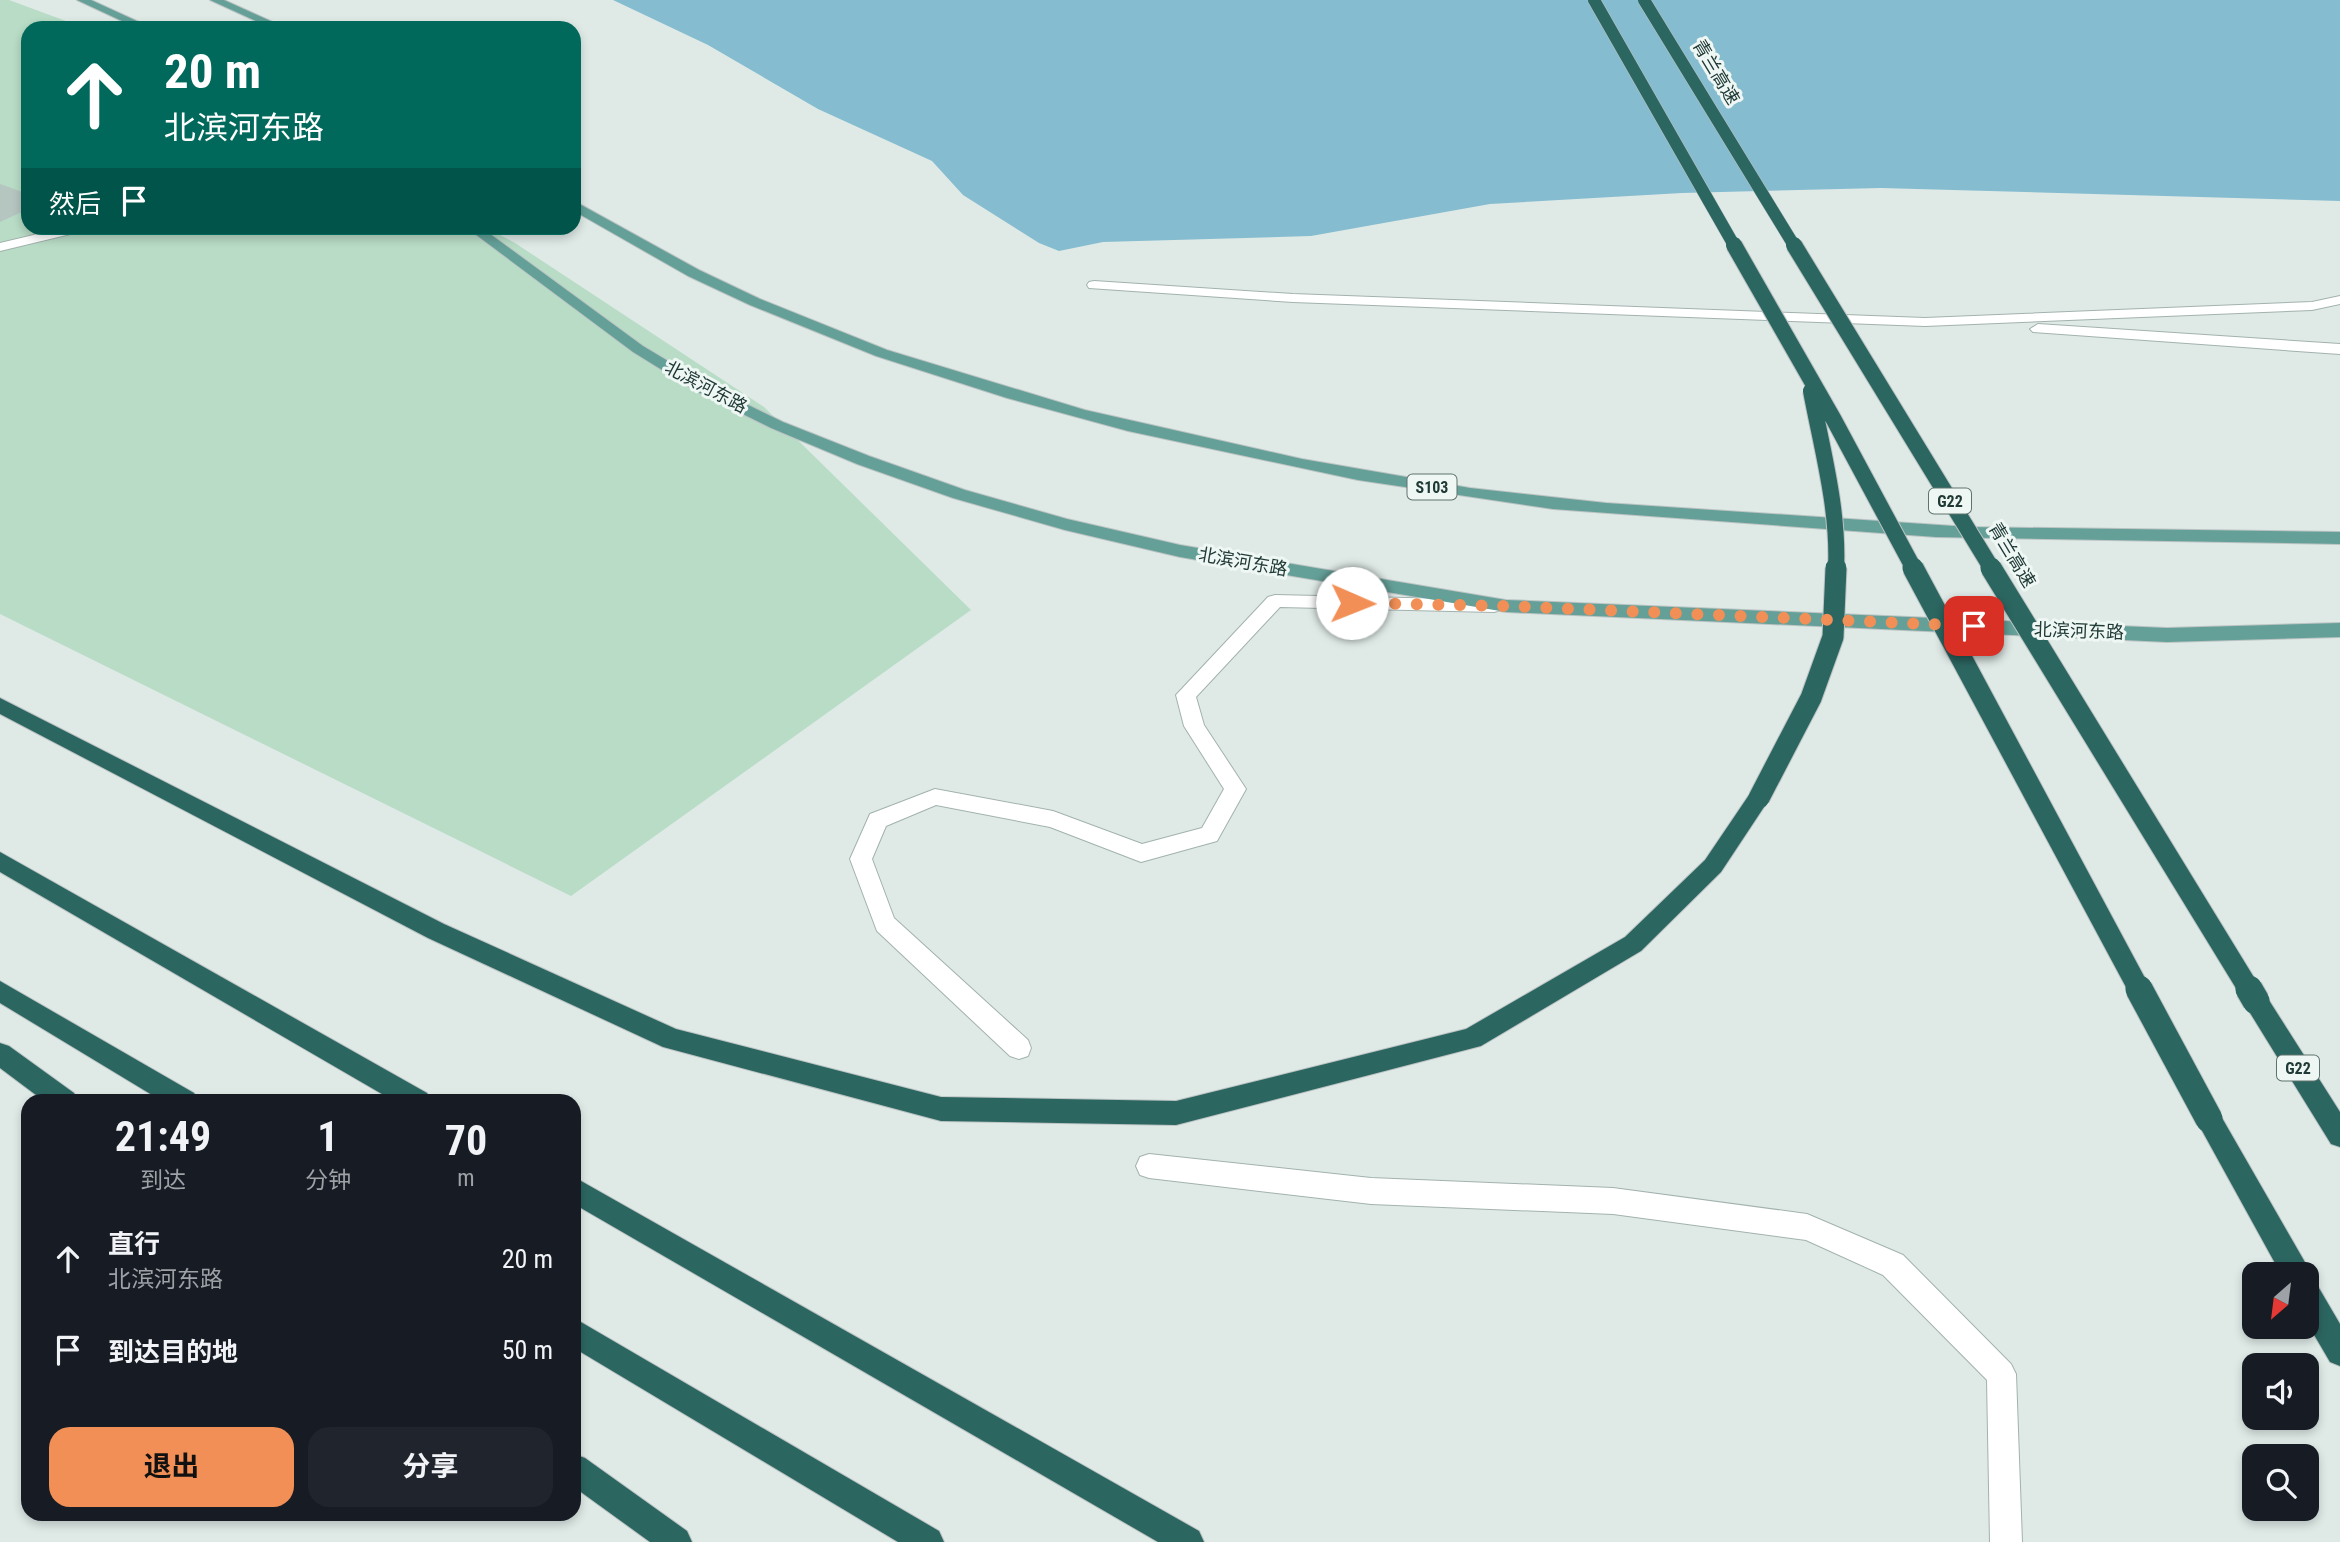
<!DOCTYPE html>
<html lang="zh">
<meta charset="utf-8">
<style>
:root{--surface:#171b24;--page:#20242c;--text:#f1f3f6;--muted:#9ea1a6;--accent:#f28f56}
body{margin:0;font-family:"Roboto Condensed","Noto Sans SC",sans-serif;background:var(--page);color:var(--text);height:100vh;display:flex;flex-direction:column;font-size:26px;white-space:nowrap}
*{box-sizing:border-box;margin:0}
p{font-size:23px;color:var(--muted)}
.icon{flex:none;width:38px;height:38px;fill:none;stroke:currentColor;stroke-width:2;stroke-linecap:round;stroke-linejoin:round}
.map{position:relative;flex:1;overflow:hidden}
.sheet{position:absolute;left:21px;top:1094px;width:560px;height:427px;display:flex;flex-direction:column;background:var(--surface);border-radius:21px;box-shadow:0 4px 10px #0003}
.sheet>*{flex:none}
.hud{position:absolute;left:21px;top:21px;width:560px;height:214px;border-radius:21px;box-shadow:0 4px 10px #0003;background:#00695c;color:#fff;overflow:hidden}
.needle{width:46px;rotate:208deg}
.fabs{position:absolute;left:2242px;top:1262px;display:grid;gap:14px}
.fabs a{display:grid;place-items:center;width:77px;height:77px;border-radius:14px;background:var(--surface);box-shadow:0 4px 10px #0003;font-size:35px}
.pin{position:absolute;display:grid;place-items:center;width:60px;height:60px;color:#fff;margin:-30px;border-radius:14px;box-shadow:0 4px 10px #0006}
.me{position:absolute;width:77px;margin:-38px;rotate:91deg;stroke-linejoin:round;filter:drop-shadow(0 0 5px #0008)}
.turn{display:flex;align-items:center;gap:24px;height:147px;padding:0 28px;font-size:32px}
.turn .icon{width:91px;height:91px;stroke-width:2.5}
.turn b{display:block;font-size:49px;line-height:60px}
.then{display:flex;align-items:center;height:66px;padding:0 28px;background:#0003;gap:14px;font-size:26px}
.eta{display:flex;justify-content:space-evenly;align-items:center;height:119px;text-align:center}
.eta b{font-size:42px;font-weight:700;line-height:49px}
.action{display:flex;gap:14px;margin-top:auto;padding:14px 28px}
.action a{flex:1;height:80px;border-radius:21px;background:var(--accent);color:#111;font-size:28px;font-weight:700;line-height:80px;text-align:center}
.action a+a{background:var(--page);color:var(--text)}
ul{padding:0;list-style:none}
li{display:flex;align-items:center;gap:21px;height:91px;padding:0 28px}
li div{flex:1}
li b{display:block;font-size:26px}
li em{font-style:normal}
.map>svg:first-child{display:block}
.green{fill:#b8dcc6}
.water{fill:#86bcd0}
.building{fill:#b5c5c0}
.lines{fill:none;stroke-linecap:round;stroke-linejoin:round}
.service-casing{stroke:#a2b2ae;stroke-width:2}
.primary-casing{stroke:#bcc4c3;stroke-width:2}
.motorway-casing{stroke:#bcc4c3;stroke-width:2}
.service{fill:#fff;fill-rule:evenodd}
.primary{fill:#64a098;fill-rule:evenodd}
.motorway{fill:#2c6661;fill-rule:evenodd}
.motorway-bridge-far3-casing{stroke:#bcc4c3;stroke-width:13;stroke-linecap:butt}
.motorway-bridge-far2-casing{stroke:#bcc4c3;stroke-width:18;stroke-linecap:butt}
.motorway-bridge-far1-casing{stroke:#bcc4c3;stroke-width:23;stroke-linecap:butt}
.motorway-bridge-casing{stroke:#bcc4c3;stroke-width:29;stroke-linecap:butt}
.motorway-bridge-far3{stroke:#2c6661;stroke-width:12}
.motorway-bridge-far2{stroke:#2c6661;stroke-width:16}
.motorway-bridge-far1{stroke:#2c6661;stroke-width:21}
.motorway-bridge{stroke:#2c6661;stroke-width:27}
.route{stroke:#f28f56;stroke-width:12;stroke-dasharray:0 21.6}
.labels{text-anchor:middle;stroke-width:6;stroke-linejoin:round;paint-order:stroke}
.shield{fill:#eff7f4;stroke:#5e736f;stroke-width:2}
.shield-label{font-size:16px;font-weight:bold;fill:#203a36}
.street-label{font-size:18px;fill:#203a36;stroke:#eff7f4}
</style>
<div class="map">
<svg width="2340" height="1542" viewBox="0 0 2340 1542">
<rect width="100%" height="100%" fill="#dfeae7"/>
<!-- green -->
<path class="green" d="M0,0h9l76,28h-57v200h459l28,15 249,164 207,203 -400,286 -571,-282z"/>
<!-- water -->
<path class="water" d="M613,0h1727v201l-459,-13 -199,5 -192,11 -179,32 -208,6 -44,9 -20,-8 -76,-48 -31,-34 -114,-52 -110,-64z"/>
<!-- building -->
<path class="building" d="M0,184l28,10v15l-28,13z"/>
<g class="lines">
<defs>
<path id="service" d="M63,228h22l-2,3 -83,20v-8z
M1094,281l199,13 632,24 387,-16 28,-6v8l-28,6 -387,16 -632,-24 -204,-14 -2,-3 2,-3z
M2038,324l302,20v10l-307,-22 -3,-3z
M1275,595l219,5 7,2 2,4 -2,4 -7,2 -214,-5 -84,90 8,28 42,64 -29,52 -76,21 -91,-35 -114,-22 -50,21 -14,33 22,59 134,122 3,8 -3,8 -9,3 -9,-3 -133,-125 -27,-72 20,-45 65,-25 118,22 89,33 60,-16 22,-39 -40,-63 -8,-31 92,-98z
M1149,1154l222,24 242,10 194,26 96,41 108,109 5,10 6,168h-32l-3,-162 -104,-105 -77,-35 -193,-26 -242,-10 -222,-26 -9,-3 -4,-9 4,-9z"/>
<path id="primary" d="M77,0h14l61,28h-15z
M210,0h14l62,28h-15z
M574,201l125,69 61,29 127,51 198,60 217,49 168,29 136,15 363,24 371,5v12l-404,-7 -383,-28 -195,-29 -230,-49 -121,-33 -131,-42 -126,-51 -62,-29 -114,-65z
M467,228h15l161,118 65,39 75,37 86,34 96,34 102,29 113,26 326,55 661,28 173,-5v14l-173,5 -661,-30 -326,-55 -115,-27 -112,-32 -96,-34 -86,-36 -75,-37 -63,-39z"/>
<path id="motorway" d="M0,698l444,226 232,105 265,68 235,4 290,-72 159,-92 80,-77 46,-68 8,-2 8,2 3,6 -49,74 -80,79 -160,95 -305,79 -235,-4 -278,-74 -235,-109 -428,-224z
M0,852l427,241 4,8h-37l-394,-229z
M0,981l194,112 4,8h-36l-162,-98z
M2256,991l9,3 75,118v35l-9,-3 -84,-136 -3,-7 3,-7z
M0,1043l9,3 65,47 4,8h-34l-44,-33z
M2209,1107l9,4 88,153 4,10 -2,6 8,3 24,41v42l-10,-4 -24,-41v-47h-25l-81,-147 -4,-8 4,-8z
M574,1177l625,354 5,11h-46l-584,-338z
M574,1318l365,213 5,11h-46l-324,-194z
M574,1454l11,4 102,73 5,11h-42l-76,-55z"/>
</defs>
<!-- service casing -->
<use href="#service" class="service-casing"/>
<!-- primary casing -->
<use href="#primary" class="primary-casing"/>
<!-- motorway casing -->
<use href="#motorway" class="motorway-casing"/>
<!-- service -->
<use href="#service" class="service"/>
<!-- primary -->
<use href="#primary" class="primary"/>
<!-- motorway -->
<use href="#motorway" class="motorway"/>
<defs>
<path id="motorway-bridge-far3" d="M1594,0l141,247
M1644,0l151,247"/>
<path id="motorway-bridge-far2" d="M1734,245l100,175 80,149
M1794,245l198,324
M1811,391c11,58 28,119 25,178"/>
<path id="motorway-bridge-far1" d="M1913,568l227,423
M1991,568l259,423
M1759,798l52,-100 22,-61 3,-69"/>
<path id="motorway-bridge" d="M2139,989l70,130
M2249,989l7,12"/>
</defs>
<!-- motorway-bridge-far3 casing -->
<use href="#motorway-bridge-far3" class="motorway-bridge-far3-casing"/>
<!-- motorway-bridge-far2 casing -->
<use href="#motorway-bridge-far2" class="motorway-bridge-far2-casing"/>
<!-- motorway-bridge-far1 casing -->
<use href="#motorway-bridge-far1" class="motorway-bridge-far1-casing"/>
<!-- motorway-bridge casing -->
<use href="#motorway-bridge" class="motorway-bridge-casing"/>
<!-- motorway-bridge-far3 -->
<use href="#motorway-bridge-far3" class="motorway-bridge-far3"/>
<!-- motorway-bridge-far2 -->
<use href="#motorway-bridge-far2" class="motorway-bridge-far2"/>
<!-- motorway-bridge-far1 -->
<use href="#motorway-bridge-far1" class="motorway-bridge-far1"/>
<!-- motorway-bridge -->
<use href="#motorway-bridge" class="motorway-bridge"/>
</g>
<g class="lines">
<!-- route -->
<path class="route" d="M1352,603l154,3 468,20"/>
</g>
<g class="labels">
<!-- shield labels -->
<g class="shield">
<rect x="1407.5" y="474.5" width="49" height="25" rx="5"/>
<rect x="1929" y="488.5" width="42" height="25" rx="5"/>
<rect x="2277" y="1055.5" width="42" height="25" rx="5"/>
</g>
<g class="shield-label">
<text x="1432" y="493">S103</text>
<text x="1950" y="507">G22</text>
<text x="2298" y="1074">G22</text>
</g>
<!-- street labels -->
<g class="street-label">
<text transform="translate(1716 72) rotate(59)" y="6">青兰高速</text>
<text transform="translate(706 387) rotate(28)" y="6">北滨河东路</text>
<text transform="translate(2012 555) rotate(59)" y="6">青兰高速</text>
<text transform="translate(1243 562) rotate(10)" y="6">北滨河东路</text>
<text transform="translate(2079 631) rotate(2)" y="6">北滨河东路</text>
</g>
</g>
</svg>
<div class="fabs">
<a><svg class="needle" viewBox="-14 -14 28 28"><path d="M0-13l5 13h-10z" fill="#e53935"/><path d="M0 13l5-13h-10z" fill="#9ea1a6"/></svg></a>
<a><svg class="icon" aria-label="sound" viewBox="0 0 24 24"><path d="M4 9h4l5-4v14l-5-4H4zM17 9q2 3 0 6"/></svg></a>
<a><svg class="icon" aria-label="search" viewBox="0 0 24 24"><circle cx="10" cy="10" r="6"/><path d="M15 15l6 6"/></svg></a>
</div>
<div class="pin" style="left:1974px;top:626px;background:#d93025"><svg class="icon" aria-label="arrive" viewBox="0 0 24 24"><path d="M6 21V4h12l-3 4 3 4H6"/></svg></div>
<svg class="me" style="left:1352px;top:603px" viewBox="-20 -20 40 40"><circle r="19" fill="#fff"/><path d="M0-13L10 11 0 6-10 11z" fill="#f28f56"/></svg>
<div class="hud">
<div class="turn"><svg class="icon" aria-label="ahead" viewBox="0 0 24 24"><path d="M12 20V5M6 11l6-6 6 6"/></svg><div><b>20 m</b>北滨河东路</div></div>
<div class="then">然后<svg class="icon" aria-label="arrive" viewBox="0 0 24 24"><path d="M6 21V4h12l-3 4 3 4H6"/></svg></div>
</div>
<section class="sheet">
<div class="eta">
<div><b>21:49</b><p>到达</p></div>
<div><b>1</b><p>分钟</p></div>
<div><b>70</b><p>m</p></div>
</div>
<ul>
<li><svg class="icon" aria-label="ahead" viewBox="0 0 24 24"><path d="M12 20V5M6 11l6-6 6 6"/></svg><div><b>直行</b><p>北滨河东路</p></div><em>20 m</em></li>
<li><svg class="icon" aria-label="arrive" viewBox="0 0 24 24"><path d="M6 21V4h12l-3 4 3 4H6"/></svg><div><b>到达目的地</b></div><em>50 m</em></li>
</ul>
<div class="action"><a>退出</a><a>分享</a></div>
</section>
</div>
